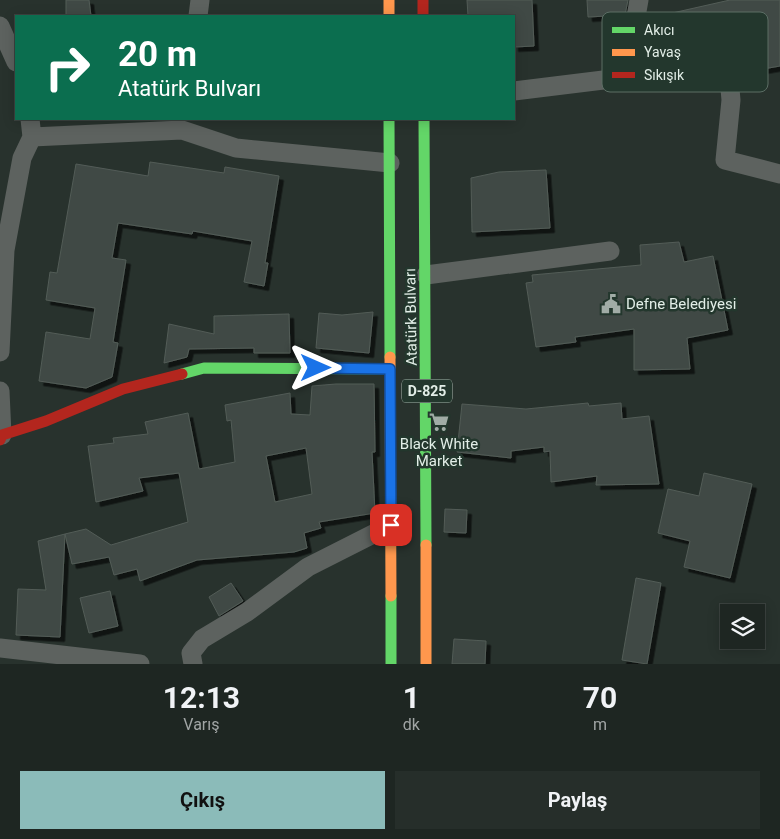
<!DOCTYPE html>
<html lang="tr">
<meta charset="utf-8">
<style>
:root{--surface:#1e2622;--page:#262e2a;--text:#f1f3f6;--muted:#a1a5a5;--line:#3c4340;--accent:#8bbbb9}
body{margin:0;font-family:Roboto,sans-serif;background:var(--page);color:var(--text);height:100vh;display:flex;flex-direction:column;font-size:19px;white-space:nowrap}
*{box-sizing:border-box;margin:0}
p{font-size:16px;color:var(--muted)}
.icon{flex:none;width:28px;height:28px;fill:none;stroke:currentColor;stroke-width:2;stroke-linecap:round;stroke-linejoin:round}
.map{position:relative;height:664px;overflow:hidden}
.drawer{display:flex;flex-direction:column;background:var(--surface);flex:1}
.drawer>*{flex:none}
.guide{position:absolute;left:15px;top:15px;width:500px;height:105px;border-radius:0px;box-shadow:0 2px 12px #0003,0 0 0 1px var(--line);background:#0b6e4f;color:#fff;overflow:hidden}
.buttons{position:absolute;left:720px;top:604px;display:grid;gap:10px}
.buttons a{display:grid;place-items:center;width:45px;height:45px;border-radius:0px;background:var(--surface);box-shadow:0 2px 12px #0003,0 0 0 1px var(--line);font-size:25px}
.pin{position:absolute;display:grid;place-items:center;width:42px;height:42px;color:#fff;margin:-21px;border-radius:10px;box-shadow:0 2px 8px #0006}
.me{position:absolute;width:55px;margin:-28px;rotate:90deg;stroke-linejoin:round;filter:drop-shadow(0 0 4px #0008)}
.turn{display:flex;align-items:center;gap:18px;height:105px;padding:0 20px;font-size:22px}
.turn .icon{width:65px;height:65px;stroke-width:2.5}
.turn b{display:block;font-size:35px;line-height:42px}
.eta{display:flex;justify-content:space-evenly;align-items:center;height:85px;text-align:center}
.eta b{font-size:30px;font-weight:700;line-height:35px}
.cta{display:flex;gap:10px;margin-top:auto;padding:10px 20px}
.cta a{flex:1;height:58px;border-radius:0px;background:var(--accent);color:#111;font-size:20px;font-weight:700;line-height:58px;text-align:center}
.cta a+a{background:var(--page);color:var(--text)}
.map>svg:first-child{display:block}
.building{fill:#3f4a45;stroke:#535c57;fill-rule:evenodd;filter:url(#shadow)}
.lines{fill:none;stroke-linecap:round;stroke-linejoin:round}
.street{stroke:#5d625f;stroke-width:19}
.fast{stroke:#63d668;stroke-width:11}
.slow{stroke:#ff974d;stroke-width:11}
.jam{stroke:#b3261e;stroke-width:11}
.route-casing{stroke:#114b97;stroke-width:12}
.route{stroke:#1a73e8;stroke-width:9}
.labels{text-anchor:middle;stroke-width:5;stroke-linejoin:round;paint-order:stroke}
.shield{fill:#23372d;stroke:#a9b7af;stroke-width:1}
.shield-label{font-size:14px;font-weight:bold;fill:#e2eee7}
.poi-label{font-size:15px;fill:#e2eee7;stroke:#23372d;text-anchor:start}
.street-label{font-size:15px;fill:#e2eee7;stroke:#23372d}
.key{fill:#23372d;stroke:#5c6e65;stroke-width:1}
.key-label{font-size:14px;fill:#e2eee7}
</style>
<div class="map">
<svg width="780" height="664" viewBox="0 0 780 664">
<defs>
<filter id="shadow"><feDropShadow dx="4.5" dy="4.5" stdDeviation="0" flood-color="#0009"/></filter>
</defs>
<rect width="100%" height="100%" fill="#28322d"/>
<!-- building -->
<path class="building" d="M66,0h23l2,16h-25z
M467,0h65l2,46 -20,1v-31h-46z
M587,0h41l-3,15 -37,2z
M730,0h50v66l-40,7 -6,-30 -18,5 -2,-7 -46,11 -9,-36z
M150,162l74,11 1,-6 54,9 -14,87h3l-4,23 -20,-4 8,-41 -59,-10 -1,3 -74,-11 -6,35 14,2 -13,82 5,1 -6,34 -26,11 -47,-7 7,-49 44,7 5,-31 -49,-8 4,-28 7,1 19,-109 72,12z
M546,170l4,58 -78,4 -1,-54 28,-6z
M679,242l5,20 29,-6 15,74 -41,8 3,31 -56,1v-41l-59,8 1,5 -40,5 -10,-64 7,-1 -1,-7 109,-10 -1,-20z
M373,312l-4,41 -53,-5 3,-35 23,2z
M289,314l1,39h-36v-5l-65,1 -2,8 -23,6 5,-39 45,10v-18z
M336,384h38l1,68h-3l3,61 -56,9 2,6 -17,5 3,15 -13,4 -97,8 -57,21 -3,-12 -23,6 -5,-18 -37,7 -7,-30 21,-5 25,16 77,-23 -9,-49 -40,5 4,13 -47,11 -8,-56 26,-3 -1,-5 35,-4 -3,-12 43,-9 11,56 36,-7 -4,-42 -4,1 -2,-16 65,-12 1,21 19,1 2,-29zM306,448l6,46 -37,8 -9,-46z
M588,403l1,3 32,-3 1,16 27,-3 10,68 -63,1 1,-9 -46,6 -1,-31 -6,1v-5l-33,4v7l-54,-6 5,-48 64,5z
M704,473l48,11 -22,94 -46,-11 6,-26 -32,-8 10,-44 31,7z
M445,509l22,1 -1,23 -22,-1z
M65,534l-5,103 -44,-2 2,-46 28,1 -8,-49z
M636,578l25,5 -14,81 -25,-4z
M231,583l12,18 -24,15 -10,-19z
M110,591l8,35 -29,7 -9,-35z
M454,639l32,2 -1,23h-33z"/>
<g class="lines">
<!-- street -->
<path class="street" d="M639,0l-4,22 9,53
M198,16l2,-16
M0,26l16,36
M514,91l130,-16 48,-18 21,3 7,3 9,15 2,22 -6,60 55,14
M32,137l150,-7 54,18 154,15
M426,275l184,-24
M0,352l5,-102 17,-92 10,-21 -2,-18
M0,391l2,44
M0,648l140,16
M193,664l-2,-11 11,-14 45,-27 61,-45 83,-42"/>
<!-- fast -->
<path class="fast" d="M389,119l1,238
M424,119l2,426
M182,374l22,-6 186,1
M391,596v68"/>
<!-- slow -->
<path class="slow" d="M389,0v16
M390,357l1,239
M426,664v-119"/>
<!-- jam -->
<path class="jam" d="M423,0v16
M0,440l2,-5 44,-14 77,-32 59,-15"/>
</g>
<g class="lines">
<defs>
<path id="route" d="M316,368l74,1 1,156"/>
</defs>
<!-- route casing -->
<use href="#route" class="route-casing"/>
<!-- route -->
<use href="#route" class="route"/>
</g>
<!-- icons -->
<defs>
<symbol id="civic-bare" viewBox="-9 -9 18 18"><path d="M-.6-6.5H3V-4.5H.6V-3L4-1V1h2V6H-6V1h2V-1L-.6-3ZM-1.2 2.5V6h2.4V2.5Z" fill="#a1aca6" stroke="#23372d" stroke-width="2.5" paint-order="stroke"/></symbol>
<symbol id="supermarket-bare" viewBox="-9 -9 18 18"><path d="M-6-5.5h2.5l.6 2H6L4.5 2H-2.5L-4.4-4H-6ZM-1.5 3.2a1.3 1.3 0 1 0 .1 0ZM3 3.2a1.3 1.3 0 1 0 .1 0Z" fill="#a1aca6" stroke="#23372d" stroke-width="2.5" paint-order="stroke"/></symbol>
</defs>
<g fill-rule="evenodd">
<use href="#civic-bare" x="597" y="290" width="28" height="28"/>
<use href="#supermarket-bare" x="425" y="408" width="28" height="28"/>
</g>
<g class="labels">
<!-- shield labels -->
<rect class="shield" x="402" y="379.5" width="50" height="23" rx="4"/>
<g class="shield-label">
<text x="427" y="396">D-825</text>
</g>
<!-- poi labels -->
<g class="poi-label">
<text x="626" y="309">Defne Belediyesi</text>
<text x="439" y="449" text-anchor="middle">Black White<tspan x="439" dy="17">Market</tspan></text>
</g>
<!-- street labels -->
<g class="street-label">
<text transform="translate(411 317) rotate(-91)" y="5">Atatürk Bulvarı</text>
</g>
</g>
<!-- legend -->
<rect x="602" y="12" width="166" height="80" rx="8" class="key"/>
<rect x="612" y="27" width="23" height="6" fill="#63d668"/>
<rect x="612" y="49" width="23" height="7" fill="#ff974d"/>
<rect x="612" y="72" width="23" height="6" fill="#b3261e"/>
<g class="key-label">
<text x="644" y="35">Akıcı</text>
<text x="644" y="57">Yavaş</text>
<text x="644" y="80">Sıkışık</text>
</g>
</svg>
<div class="buttons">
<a><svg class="icon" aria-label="layers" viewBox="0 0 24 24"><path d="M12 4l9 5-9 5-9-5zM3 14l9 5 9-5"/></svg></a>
</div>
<div class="pin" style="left:391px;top:525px;background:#d93025"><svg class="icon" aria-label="arrive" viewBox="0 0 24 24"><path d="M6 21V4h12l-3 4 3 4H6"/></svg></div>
<svg class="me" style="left:316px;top:368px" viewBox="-20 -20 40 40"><path d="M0-17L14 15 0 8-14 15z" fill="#1a73e8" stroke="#fff" stroke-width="4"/></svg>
<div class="guide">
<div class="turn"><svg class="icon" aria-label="right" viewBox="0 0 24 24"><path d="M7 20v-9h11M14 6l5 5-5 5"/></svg><div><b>20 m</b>Atatürk Bulvarı</div></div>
</div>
</div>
<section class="drawer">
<div class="eta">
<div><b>12:13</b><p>Varış</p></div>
<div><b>1</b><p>dk</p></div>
<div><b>70</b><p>m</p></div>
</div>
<div class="cta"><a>Çıkış</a><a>Paylaş</a></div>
</section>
